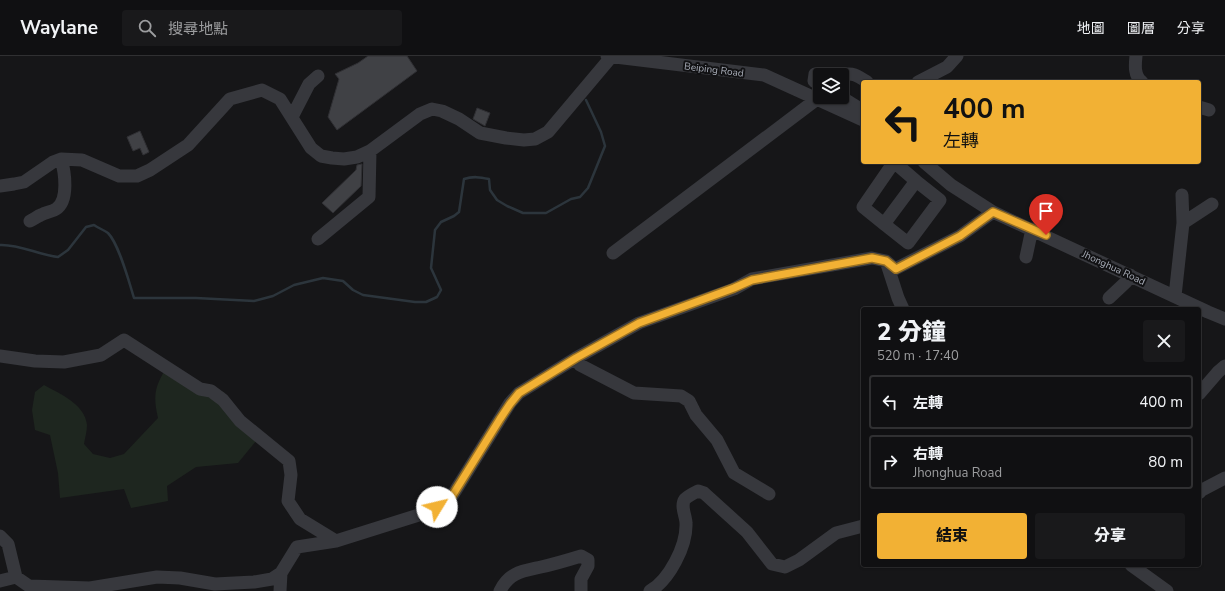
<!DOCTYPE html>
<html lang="zh-TW">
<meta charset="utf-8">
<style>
:root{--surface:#101012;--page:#19191b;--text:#f1f3f6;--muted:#9c9d9f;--line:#303032;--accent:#f2b134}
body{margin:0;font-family:"Nunito Sans","Noto Sans TC",sans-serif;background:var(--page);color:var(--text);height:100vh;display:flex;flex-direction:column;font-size:15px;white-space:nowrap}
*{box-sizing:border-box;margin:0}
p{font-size:13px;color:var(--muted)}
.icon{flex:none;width:22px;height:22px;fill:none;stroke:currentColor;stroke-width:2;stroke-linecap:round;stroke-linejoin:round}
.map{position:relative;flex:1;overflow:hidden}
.sheet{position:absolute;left:861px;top:251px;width:340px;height:260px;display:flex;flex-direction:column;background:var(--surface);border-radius:4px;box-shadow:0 1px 3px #0004,0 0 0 1px var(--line)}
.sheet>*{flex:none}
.banner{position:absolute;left:861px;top:24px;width:340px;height:84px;border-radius:4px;box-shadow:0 1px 3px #0004,0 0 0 1px var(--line);background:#f2b134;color:#111;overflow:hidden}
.tools{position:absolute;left:813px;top:12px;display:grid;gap:8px}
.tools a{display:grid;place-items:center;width:36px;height:36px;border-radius:4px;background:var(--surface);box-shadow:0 1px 3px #0004,0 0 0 1px var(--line);font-size:20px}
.pin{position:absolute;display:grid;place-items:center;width:34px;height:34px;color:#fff;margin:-41px -17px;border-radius:50% 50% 50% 0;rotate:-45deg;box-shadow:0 0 4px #0007}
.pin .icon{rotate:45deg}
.me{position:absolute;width:44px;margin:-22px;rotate:54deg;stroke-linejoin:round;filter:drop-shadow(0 0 3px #0008)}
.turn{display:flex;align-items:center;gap:14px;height:84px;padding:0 16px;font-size:18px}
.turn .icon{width:52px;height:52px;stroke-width:2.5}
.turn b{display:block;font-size:28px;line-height:34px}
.round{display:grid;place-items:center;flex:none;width:42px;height:42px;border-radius:4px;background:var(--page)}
.head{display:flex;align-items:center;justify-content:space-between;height:68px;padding:0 16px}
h1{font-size:24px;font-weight:800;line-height:30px}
.cta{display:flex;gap:8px;margin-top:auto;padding:8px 16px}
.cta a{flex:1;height:46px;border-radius:4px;background:var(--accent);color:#111;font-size:16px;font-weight:800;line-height:46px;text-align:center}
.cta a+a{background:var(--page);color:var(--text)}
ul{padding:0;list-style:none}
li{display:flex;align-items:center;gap:12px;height:54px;margin:0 8px 6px;padding:0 8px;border:2px solid var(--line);border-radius:4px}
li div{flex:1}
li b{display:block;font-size:15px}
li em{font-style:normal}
header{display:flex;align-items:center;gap:24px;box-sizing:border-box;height:56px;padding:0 20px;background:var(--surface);border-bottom:1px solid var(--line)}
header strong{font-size:19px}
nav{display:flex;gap:22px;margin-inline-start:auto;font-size:14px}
.search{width:280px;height:36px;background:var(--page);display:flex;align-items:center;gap:10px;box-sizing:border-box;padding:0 14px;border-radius:4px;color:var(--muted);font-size:15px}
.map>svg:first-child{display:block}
.green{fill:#1e261f}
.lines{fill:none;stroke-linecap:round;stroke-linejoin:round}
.stream{stroke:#2c353c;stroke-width:2.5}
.building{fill:#404145;stroke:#303034}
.minor{stroke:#37383d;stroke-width:13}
.route-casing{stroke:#9d7322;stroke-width:10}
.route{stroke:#f2b134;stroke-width:7}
.labels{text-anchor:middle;stroke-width:4;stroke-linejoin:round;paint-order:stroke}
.street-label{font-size:10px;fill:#a8adb8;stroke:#111113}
</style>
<header>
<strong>Waylane</strong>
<div class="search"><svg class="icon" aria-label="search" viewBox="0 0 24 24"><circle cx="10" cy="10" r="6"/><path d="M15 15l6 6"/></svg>搜尋地點</div>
<nav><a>地圖</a><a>圖層</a><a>分享</a></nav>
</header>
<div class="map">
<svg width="1225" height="535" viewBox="0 0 1225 535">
<rect width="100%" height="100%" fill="#161618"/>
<!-- green -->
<path class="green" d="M169,307l33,23 22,6 15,20 21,24 -22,27 -42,4 -29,19 1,15 -37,7 -7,-19 -64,9 -2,-25 -8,-38 -15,-5 -3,-20 3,-18 9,-7c16,9 41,19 43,40 0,6 -2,13 -3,19l9,10 17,4 14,-4 34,-36c-6,-26 -2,-33 11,-55z"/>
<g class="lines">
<!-- stream -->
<path class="stream" d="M0,189c20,-1 38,10 58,12l10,-7 18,-23 8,-2c4,3 10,5 14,8 11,11 21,49 26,65h62l58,3 19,-5 21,-11 29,-7 20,3 10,9 10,5 52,7h11l11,-5 4,-7 -10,-22 4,-38 6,-8 13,-6 5,-4 5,-33c9,-3 16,-2 25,0l1,11 7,10 10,6 16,7h23l25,-14 9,-2 8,-9 17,-42 -4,-14 -15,-32"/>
</g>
<!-- building -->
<path class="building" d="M368,0h39l10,15 -80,59 -9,-13 11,-38 -4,-5 23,-11z
M477,52l13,5 -5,13 -12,-7z
M140,75l9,21 -6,3 -3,-7 -7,3 -6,-14z
M362,108l-1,22 -28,27 -11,-10 34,-33 1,-5z"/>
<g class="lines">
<!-- minor -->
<path class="minor" d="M607,0l157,19 99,45
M1136,0c-1,9 -2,20 6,26
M842,19c11,-3 16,1 25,7
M820,20l-5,-2 -1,7 6,4
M918,26l29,-15 10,-11
M841,41l21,13 1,1
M1199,51l10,3
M292,61l17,-33 9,-8
M894,106l22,19 -32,43 -21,-17z
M924,106l27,23 42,27 215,100 17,7
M0,130l14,-2 10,-2 29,-20 8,-3 21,1 37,16h18l13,-6 38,-25 42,-46 32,-9 18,9 31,49 10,8 11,2 12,1 13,-2 13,-6 50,-37 12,-5 10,2 17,8 21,14 26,5 18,2 11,-1 13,-7 64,-76
M1182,139l1,28 29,-19
M30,165c4,-2 8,-5 11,-6 5,-3 11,-3 15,-6 13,-8 9,-37 5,-50
M884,168l24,19 32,-43 -24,-19
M318,183l51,-42 1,-46
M613,197l204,-154
M1026,201l6,-28
M886,205l12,37 5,11
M1175,240l8,-73
M1109,242l17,-16 4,-7
M0,300l35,5 29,1 37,-7 23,-15 76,49 11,2 12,9 17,21 49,40 2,14 -3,26 12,18 36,22
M576,302l4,7 54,28 47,3 8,5 7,14 21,25 17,33 35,21
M1199,338l19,-22 7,-6
M1199,437l3,-3 23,-12
M0,480l8,8 8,33
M1131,509l36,26
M0,525l16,-4 13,9 61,2 67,-11 23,1 35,6 39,-2 18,-3 9,-6 16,-26 39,-6 89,-28 24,-12 51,-82 10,-16 9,-10 57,-35 63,-35 95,-34 18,-10 120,-21 14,3 9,8 65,-33 33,-24
M280,535l1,-18
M500,535c9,-19 23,-20 41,-24 14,-3 27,-7 40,-11l7,4v6l-7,13v12
M650,535c19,-11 37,-45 36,-68 0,-7 -6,-17 -1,-24 3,-3 9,-6 13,-8l6,2 43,39 25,32 13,3 14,-7 37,-27 27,-7"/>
</g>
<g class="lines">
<defs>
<path id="route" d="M437,451l12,-6 51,-82 10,-15 9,-11 57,-35 63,-35 95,-35 18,-8 120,-22 14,3 10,8 64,-33 33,-24 53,23"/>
</defs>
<!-- route casing -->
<use href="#route" class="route-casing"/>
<!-- route -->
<use href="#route" class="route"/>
</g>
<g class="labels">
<!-- street labels -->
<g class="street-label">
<text transform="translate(714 13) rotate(7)" y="4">Beiping Road</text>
<text transform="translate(1114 211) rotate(25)" y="4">Jhonghua Road</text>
</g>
</g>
</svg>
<div class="tools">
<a><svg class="icon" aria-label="layers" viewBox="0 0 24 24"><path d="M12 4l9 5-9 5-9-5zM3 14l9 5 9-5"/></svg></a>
</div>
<div class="pin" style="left:1046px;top:179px;background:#d93025"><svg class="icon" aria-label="arrive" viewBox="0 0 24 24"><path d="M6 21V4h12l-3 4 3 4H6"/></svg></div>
<svg class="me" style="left:437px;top:451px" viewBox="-20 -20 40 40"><circle r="19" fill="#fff"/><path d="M0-13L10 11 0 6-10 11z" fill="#f2b134"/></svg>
<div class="banner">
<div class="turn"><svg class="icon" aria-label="left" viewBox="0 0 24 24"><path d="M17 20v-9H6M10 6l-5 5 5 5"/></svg><div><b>400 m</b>左轉</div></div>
</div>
<section class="sheet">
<div class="head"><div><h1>2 分鐘</h1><p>520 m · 17:40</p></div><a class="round"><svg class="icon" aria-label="close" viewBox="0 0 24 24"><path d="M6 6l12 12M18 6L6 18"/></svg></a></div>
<ul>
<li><svg class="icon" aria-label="left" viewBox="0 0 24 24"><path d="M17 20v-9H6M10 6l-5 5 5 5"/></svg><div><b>左轉</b></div><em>400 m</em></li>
<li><svg class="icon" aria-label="right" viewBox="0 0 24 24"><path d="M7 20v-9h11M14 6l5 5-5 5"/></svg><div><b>右轉</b><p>Jhonghua Road</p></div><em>80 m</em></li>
</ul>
<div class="cta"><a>結束</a><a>分享</a></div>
</section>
</div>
